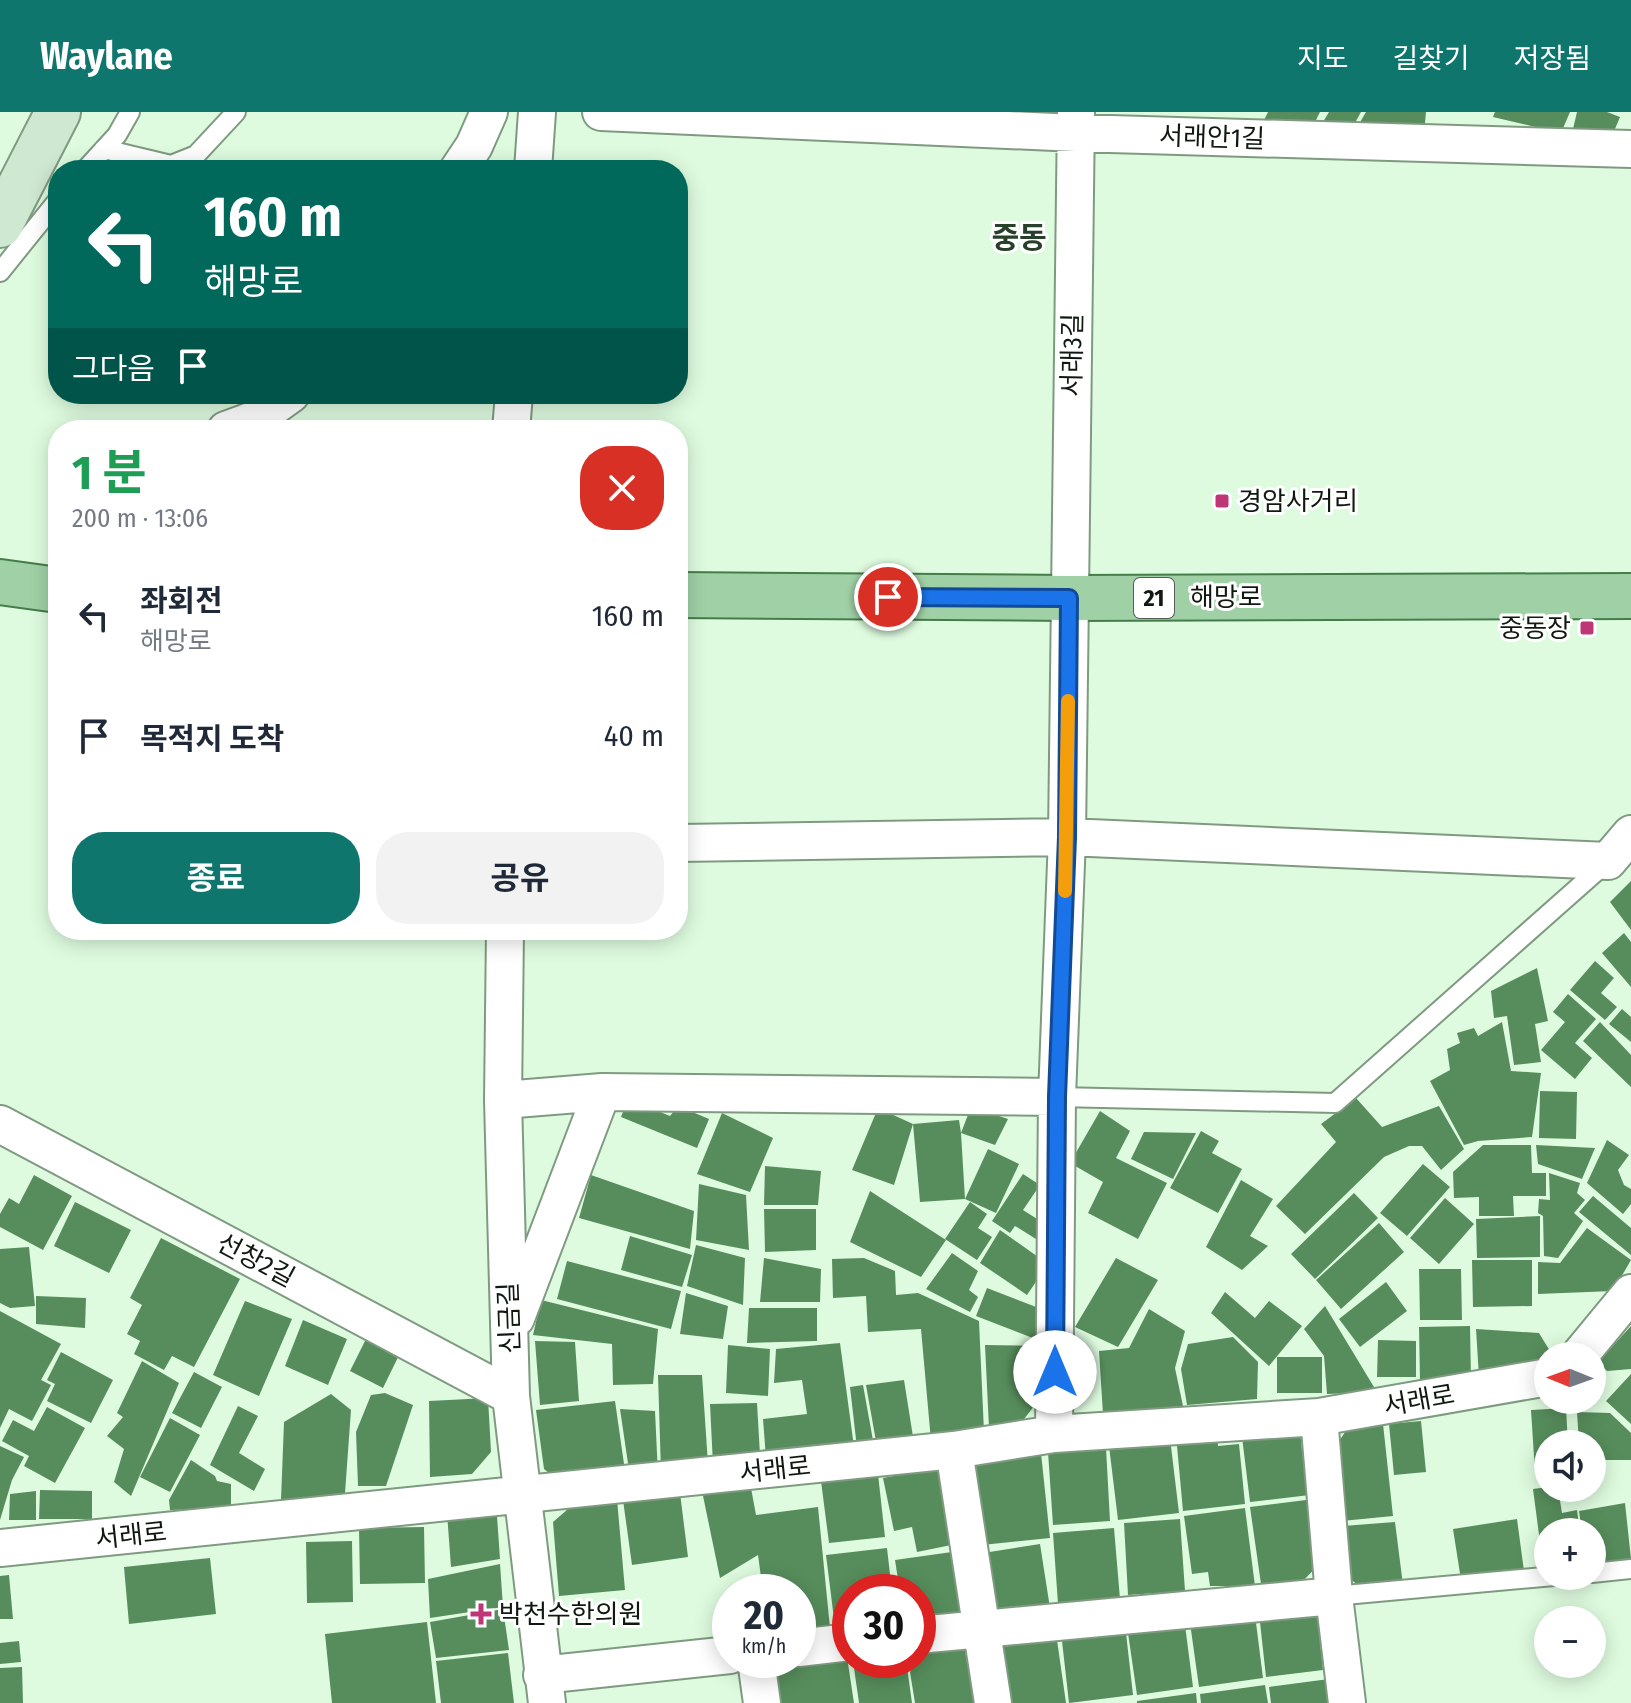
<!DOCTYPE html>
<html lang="ko">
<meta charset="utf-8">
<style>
:root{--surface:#fff;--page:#f2f2f3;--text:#1f2937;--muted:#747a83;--accent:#0f766e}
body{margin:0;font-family:"Fira Sans Condensed","Noto Sans KR",sans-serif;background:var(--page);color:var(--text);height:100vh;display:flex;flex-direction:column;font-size:30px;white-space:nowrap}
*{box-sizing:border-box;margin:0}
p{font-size:26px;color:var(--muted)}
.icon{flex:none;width:44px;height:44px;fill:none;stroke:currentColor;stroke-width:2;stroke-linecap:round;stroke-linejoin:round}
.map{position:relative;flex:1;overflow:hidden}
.side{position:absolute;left:48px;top:308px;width:640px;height:520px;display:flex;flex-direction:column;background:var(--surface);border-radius:32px;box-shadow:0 4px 20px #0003}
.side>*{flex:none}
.hud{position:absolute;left:48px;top:48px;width:640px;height:244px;border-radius:32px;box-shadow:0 4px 20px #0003;background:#00695c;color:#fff;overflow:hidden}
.needle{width:52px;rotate:271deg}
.buttons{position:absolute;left:1534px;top:1230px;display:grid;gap:16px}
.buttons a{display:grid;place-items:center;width:72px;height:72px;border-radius:50%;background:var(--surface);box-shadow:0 4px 20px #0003;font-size:40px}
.speed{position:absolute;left:712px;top:1462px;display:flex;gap:16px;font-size:40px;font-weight:700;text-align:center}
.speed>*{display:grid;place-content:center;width:104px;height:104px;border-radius:50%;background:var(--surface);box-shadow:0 4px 20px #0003;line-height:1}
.speed small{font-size:20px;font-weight:400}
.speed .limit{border:12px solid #d22;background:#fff;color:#111}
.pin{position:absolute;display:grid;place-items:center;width:68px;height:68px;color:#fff;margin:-34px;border:4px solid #fff;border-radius:50%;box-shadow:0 2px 8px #0007}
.me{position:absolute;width:88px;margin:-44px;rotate:0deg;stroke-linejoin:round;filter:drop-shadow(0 0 6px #0008)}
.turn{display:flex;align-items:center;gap:28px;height:168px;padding:0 24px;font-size:36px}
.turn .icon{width:104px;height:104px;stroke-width:2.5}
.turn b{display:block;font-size:56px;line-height:68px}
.then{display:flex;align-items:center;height:76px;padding:0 24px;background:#0003;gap:16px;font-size:30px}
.round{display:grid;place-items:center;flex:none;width:84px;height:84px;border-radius:32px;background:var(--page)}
.head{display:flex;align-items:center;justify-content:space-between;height:136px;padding:0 24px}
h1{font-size:48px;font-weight:700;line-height:60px;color:#1e9e55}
.button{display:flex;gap:16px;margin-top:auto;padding:16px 24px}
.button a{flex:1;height:92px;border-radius:32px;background:var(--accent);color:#fff;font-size:32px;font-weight:700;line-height:92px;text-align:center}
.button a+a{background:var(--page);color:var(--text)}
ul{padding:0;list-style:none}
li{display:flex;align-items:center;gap:24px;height:120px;padding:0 24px}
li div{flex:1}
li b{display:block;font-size:30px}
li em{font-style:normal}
header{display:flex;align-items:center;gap:48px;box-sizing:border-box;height:112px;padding:0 40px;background:var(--accent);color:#fff}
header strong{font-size:38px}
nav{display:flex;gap:44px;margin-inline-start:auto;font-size:28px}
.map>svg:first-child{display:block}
.building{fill:#578d5c}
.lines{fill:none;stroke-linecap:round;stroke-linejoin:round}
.lane-casing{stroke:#7f9a80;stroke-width:22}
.street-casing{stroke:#7f9a80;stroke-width:40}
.secondary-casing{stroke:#7f9a80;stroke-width:48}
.primary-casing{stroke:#447d4a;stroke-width:48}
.lane{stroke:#fff;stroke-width:18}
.street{stroke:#fff;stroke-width:36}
.secondary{stroke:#cfe8d2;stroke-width:44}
.primary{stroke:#a0d1a6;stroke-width:44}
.route-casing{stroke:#114b97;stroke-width:20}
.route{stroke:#1a73e8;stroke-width:14}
.slow{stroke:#f59e0b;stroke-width:14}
.poi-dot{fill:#be3675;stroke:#fff;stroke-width:3}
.labels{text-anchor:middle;stroke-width:6;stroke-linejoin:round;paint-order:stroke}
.shield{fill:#fff;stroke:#575e57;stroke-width:2}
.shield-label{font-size:24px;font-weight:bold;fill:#0f190f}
.street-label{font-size:26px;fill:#0f190f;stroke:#fff}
.poi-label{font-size:26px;fill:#0f190f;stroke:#fff;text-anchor:start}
.quarter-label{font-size:30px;font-weight:bold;fill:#28402a;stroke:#fff}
</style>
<header>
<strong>Waylane</strong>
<nav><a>지도</a><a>길찾기</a><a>저장됨</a></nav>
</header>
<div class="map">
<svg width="1631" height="1591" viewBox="0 0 1631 1591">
<rect width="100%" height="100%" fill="#defbdf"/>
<!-- building -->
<path class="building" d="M1268,0h52l-10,20 -48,-8z
M1329,0h32l-5,9 -36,6z
M1366,0h60l-2,22 -65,-10z
M1495,0h75l-9,21 -68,-16z
M1577,0h30l13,5 -8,19 -39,-7z
M1631,769v49l-21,-28z
M1624,821l7,9v45l-29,-34z
M1595,849l19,17 -13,15 16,14 -12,13 -35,-30z
M1537,856l11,53 -13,3 6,38 -27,3 -7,-49 -13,2 -3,-27z
M1568,882l28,25 -21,24 17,15 -17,21 -34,-29 24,-28 -12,-10z
M1622,897l9,8v25l-22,-18z
M1502,910l9,49 30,2 -9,64 -54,4 -14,4 -34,-64 20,-11 -3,-21 13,-6 -3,-10 17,-5 4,8z
M1600,910l31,33v32l-48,-46z
M1540,979l37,1 -1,47 -37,-1z
M1356,986l26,29 57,-21 25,43 -23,21 -19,-24h-13l-25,11 -79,77 -29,-28 60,-64 -15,-18z
M628,987l42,17 8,-10 31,13 -12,29 -76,-31z
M971,995l37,12 -13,26 -34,-12 4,66 -45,3 -7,-78 46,-4 2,13z
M878,996l35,16 -19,61 -42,-15z
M1100,999l30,20 -14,27 51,25 -29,56 -50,-26 15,-31 -33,-19z
M722,1001l51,25 -23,54 -53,-18z
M1201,1019l18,10 -7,12 30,16 -24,44 -48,-25z
M1144,1020l52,1 -23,46 -42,-20z
M1607,1028l22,15 -11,15 6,15 7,4v15l-8,10 -36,-31z
M1483,1033h48l1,28h14v23h-33l1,20h-35v-19l-25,1 -1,-26z
M1536,1033l59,3 -13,31 -44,-15z
M988,1037l31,15 -23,49 -31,-14z
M1423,1052l27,23 -43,49 -27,-23z
M765,1054l56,5 -3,34h-54z
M1549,1061l31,10 -3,10 8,7 -11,13 9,8 -25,37 -14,-2 -1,-40 -5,-3 1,-14 11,1z
M1023,1062l17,11 -17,25 22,14 -9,15 -21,-13 -5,7 -18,-12z
M34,1063l38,21 -29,54 -43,-23v-13l9,-16 10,6z
M591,1063l103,36 -4,38 -111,-31z
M1241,1068l32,19 -23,37 18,10 -26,24 -36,-23z
M699,1072l47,11 3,55 -53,-10z
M870,1079l76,49 -25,37 -71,-35z
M1354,1081l24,25 -63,61 -24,-25z
M1593,1084l38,32v27l-52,-43z
M1445,1086l29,26 -35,40 -29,-26z
M75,1090l56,28 -22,43 -55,-27z
M970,1090l17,12 -9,14 14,9 -15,23 -32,-21z
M764,1097h52v41l-51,2z
M1540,1104v41l-63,1 -1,-39z
M1379,1111l25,29 -63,57 -25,-29z
M1587,1116l44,32 -18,31 -75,3v-32l22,1z
M1000,1118l48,34 -21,31 -47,-32z
M630,1124l62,19 -10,32 -61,-17z
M161,1126l79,41 -46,88 -22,-11 -8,14 -30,-16 6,-13 -13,-7 15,-29 -12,-7z
M696,1133l49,13 -2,47 -56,-19z
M29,1135l6,59 -25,2 -10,-5v-54z
M952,1141l26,18 -9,19 9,7 -8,15 -44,-23z
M764,1146l57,11 -1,33h-60z
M864,1146l31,13 1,24 22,-2 61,28 5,111 -53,9 -10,-112 -53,3 -2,-36 -33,2 -1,-39z
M1116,1146l42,22 -40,67 -43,-20z
M1472,1148h60v46l-59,1z
M567,1149l114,30 -10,38 -114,-30z
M1419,1157h42l1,51h-42z
M1386,1170l21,29 -47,36 -21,-28z
M987,1176l62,24 -11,28 -62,-24z
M1225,1180l30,26 14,-17 33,25 -33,40 -58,-53z
M686,1181l42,13 -5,33 -43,-5z
M36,1184l50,2 -1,30 -49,-4z
M541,1188l117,29 -5,55 -40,1 -1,-41 -79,-9z
M245,1189l47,18 -33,77 -46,-21z
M1325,1194l52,86 -50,2 -3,-38 -20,-27z
M749,1196h68v33l-70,2z
M1149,1197l36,22 -10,37 8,38 -80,8 -4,-63 30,-3z
M0,1199l61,33 -20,36 10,5 -19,36 -23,-12 -9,19z
M303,1208l44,19 -19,46 -43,-19z
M1470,1214l1,54 -51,1 -1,-54z
M1631,1214v43l-24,2 -9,-9z
M1476,1217l63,4 11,18 -18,18 -53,8z
M369,1221l33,16 -19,39 -33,-17z
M1233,1225l25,25 -1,37 -70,6 -6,-36 7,-25z
M1378,1228l38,1v36h-39z
M535,1229l40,1 4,59 -39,4z
M840,1231l14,104 -88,11 -3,-39 44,-5 -5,-34 -28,3 2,-34z
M728,1233l42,4 -2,47 -42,-3z
M985,1233l62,1 -9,55 -17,22 -32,5z
M61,1240l52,28 -22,43 -44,-22 8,-17 -8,-4z
M1277,1245h45v36h-45z
M142,1249l37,22 -48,113 -17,-14 10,-33 -17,-13 16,-19 -6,-4z
M194,1260l28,15 -21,41 -29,-15z
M1631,1262v50l-25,-23z
M658,1263h44l6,89 -47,8z
M904,1268l10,63 -37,4 -11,-62z
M863,1273l11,61 -17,2 -7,-61z
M385,1281l28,12 -27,81h-28l-2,-54 15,-37z
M331,1282l20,16 -6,83 -64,7 3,-78z
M488,1286l3,54 -19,22 -42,3 -1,-76z
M615,1289l11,77 -63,6 -19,-15 -8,-59z
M757,1291l3,52 -47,10 -3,-61z
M238,1294l20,10 -19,37 26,16 -11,22 -44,-26z
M47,1295l38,21 -30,55 -31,-17 5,-10 -27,-15 11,-21 21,11z
M1566,1296l2,36h-20v27l-13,1 -4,-62z
M620,1297l35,2 3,64 -28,2z
M1577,1300l33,1 21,20v27h-39v-16h-13z
M170,1306l30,17 -30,57 -30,-15z
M1421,1309l5,51 -32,3 -5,-51z
M1383,1312l10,92 -51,5 -8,-72 13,-20z
M1300,1318l2,20 11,-1 5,45 -68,8 -8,-65z
M1217,1319l1,15 21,-2 6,60 -62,7 -7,-76z
M1170,1326l9,75 -61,7 -9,-74z
M0,1334l24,11 -12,23 -12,40z
M1106,1336l4,73 -57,4 -5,-73z
M1041,1341l9,85 -68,7 -9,-85z
M191,1348l24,16 2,5 14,3v24l-61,2 -1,-10z
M936,1356l12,9 13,66 -44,9 -5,-25 -18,4 -11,-53z
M878,1362l7,63 -56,6 -8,-62z
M1548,1375l10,1 4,25 15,-3 3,22h-32v17l-7,1 -8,-61z
M751,1376l5,27 62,-8 12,121 -32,3v-39h-35l-5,-37 -38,23 -18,-87z
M40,1378l52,1v28h-53z
M36,1379v29h-27l1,-26z
M680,1381l8,64 -56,8 -9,-65z
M617,1387l8,91 -66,6 -6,-74 22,-19z
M1314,1387l7,63 -18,19 -42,3 -11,-77z
M1625,1391l6,56 -39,7v-34h-10l-3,-21z
M1245,1396l10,78h-45l-2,-14 -16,2 -8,-58z
M485,1397l12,7 3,43 -49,8 -4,-54z
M1180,1407l5,72 -57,4 -4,-72z
M1517,1407l7,52 -63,9 -8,-51z
M1395,1410l8,63 -40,4 -14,-11 -6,-52z
M424,1415l1,56 -65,1 -1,-56z
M1114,1416l6,71 -62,5 -5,-71z
M352,1429l1,61 -46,1 -1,-61z
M1040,1432l10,64 -63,11 -10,-65z
M887,1436l5,44h-42v41l-14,2 -10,-80z
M959,1439l10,56 -17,13 -34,5v-33h-18l-5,-32z
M210,1446l6,56 -87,10 -5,-57z
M500,1452l3,43 -73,11 -2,-39z
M9,1463l4,44h-13v-43z
M503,1497l6,41 -73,8 -6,-36z
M1259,1501l58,1 6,56 -57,7z
M1255,1503l8,63 -64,9 -9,-64z
M427,1510l9,81h-104l-7,-69z
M1185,1513l8,62 -56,8 -9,-62z
M1126,1521l7,62 -64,8 -7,-62z
M1057,1528l9,63h-66l-7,-55z
M19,1529l2,21 -21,2v-21z
M964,1533l10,58h-59l-5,-31 10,-19z
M508,1541l6,50h-73l-5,-42z
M847,1545l7,46h-80l-3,-18 10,-18z
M906,1548l6,43h-53l-6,-42z
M22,1555l1,36h-23v-35z
M1329,1567l2,24h-60l-2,-16z
M1265,1573l3,18h-67l-1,-9z
M1196,1581l1,10h-60v-2z"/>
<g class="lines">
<defs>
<path id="lane" d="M104,37l67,16 25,-10 40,-43
M85,58l32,-35 13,-23
M0,160l58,-72
M1057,985l278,6 272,-241
M1592,1461l39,-4
M1334,1484l220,-20"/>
<path id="street" d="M601,0l475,21 555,16
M458,58l16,-24 15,-34
M533,58l4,-58
M226,318l30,-11 35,-25
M511,318l3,-36
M678,731l389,-6 541,24 23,-27
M505,818l-2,170 8,296 36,307
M503,988l99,-8 455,5
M0,1012l511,272
M516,1206l86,-226
M1579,1244l52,-63
M1319,1305l15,179 13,107
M1054,1322l3,-337 10,-260 9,-725
M954,1338l39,253
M0,1436l954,-98 100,-16 265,-17 229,-40
M918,1523l416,-39
M798,1536l52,-6
M756,1548l6,43
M542,1563l188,-20"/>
<path id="secondary" d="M0,113l58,-113"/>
<path id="primary" d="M0,470l58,8
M678,483l391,3 562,-2"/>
</defs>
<!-- lane casing -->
<use href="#lane" class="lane-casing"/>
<!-- street casing -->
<use href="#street" class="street-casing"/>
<!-- secondary casing -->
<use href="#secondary" class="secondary-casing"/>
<!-- primary casing -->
<use href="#primary" class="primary-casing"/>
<!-- lane -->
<use href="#lane" class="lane"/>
<!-- street -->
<use href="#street" class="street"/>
<!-- secondary -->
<use href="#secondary" class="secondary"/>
<!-- primary -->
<use href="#primary" class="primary"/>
</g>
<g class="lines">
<defs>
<path id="route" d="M888,485l181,1 -2,239 -10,260 -2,275"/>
</defs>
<!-- route casing -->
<use href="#route" class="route-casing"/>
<!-- route -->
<use href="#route" class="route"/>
<!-- slow -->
<path class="slow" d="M1065,779l3,-190"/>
</g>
<!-- markers -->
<g class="poi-dot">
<rect x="1214" y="381" width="16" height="16" rx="4"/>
<rect x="1579" y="508" width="16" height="16" rx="4"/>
<path d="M477 1490h8v8h8v8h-8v8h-8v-8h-8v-8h8z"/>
</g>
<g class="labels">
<!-- shield labels -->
<rect class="shield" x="1134" y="466" width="40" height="40" rx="6"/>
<g class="shield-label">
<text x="1154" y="494">21</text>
</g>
<!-- street labels -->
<g class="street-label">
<text transform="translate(1212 25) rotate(2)" y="9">서래안1길</text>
<text transform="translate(1072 243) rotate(-89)" y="9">서래3길</text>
<text x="1226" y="494">해망로</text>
<text transform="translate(256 1148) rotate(28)" y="9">선창2길</text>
<text transform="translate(509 1206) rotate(-92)" y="9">신금길</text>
<text transform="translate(1419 1288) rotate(-10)" y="9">서래로</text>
<text transform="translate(775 1357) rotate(-6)" y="9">서래로</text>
<text transform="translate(131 1423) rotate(-6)" y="9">서래로</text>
</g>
<!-- poi labels -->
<g class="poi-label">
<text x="1238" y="398">경암사거리</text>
<text x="1571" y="525" text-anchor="end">중동장</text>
<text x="499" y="1511">박천수한의원</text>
</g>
<!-- quarter labels -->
<g class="quarter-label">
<text x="1019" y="136">중동</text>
</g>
</g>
</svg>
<div class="buttons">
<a><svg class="needle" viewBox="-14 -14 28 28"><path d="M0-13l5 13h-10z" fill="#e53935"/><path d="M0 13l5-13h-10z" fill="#747a83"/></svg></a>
<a><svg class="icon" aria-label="sound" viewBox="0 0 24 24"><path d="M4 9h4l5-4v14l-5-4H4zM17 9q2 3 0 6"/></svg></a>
<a>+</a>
<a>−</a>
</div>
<div class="speed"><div>20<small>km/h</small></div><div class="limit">30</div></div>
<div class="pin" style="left:888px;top:485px;background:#d93025"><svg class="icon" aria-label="arrive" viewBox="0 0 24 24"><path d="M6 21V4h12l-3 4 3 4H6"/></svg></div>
<svg class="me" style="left:1055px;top:1260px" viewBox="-20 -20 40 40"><circle r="19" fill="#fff"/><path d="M0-13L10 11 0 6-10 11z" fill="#1a73e8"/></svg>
<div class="hud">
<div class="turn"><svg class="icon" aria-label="left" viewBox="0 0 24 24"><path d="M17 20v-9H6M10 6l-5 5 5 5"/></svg><div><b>160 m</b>해망로</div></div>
<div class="then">그다음<svg class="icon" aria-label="arrive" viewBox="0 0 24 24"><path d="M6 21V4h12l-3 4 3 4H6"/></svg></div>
</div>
<section class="side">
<div class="head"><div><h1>1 분</h1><p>200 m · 13:06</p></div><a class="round" style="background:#d93025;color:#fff"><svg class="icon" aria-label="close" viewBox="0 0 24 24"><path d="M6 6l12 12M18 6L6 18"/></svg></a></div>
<ul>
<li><svg class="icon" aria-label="left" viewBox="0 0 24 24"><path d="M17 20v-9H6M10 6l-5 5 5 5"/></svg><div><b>좌회전</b><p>해망로</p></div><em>160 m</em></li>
<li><svg class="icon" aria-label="arrive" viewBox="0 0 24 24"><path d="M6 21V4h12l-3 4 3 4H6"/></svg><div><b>목적지 도착</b></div><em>40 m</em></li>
</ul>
<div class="button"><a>종료</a><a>공유</a></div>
</section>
</div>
